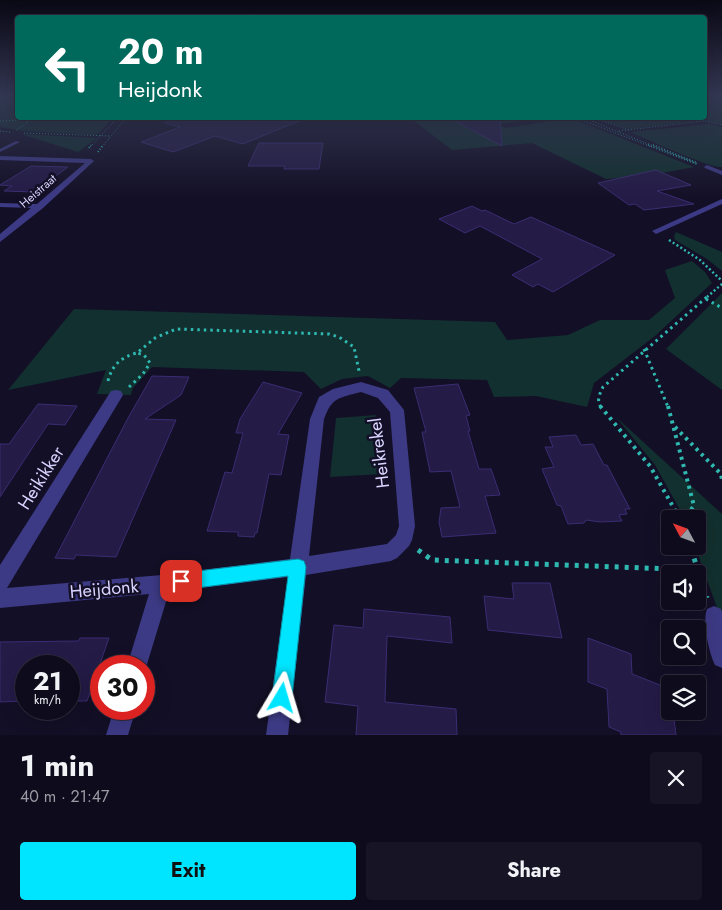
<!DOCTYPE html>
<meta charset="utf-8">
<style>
:root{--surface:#0e0b1c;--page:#171425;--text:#f1f3f6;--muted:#9b9ba3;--line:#2e2b3b;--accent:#00e5ff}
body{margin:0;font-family:Jost,sans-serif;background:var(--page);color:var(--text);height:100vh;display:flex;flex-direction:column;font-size:19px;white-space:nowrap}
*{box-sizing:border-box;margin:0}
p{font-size:16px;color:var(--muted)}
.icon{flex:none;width:28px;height:28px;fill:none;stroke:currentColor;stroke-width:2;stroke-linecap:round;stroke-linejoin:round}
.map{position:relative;height:735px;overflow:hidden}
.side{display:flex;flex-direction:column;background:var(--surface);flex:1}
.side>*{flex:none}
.banner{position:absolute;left:15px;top:15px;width:692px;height:105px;border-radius:5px;box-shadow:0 5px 20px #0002,0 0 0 1px var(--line);background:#00695c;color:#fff;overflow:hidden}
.needle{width:32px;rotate:311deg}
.tools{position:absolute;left:661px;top:510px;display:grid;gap:10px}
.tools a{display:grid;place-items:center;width:45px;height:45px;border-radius:5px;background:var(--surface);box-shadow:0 5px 20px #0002,0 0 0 1px var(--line);font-size:25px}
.speed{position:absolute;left:15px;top:655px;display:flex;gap:10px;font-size:25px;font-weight:700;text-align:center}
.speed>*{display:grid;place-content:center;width:65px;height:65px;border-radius:50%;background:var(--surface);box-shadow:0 5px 20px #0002,0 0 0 1px var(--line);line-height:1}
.speed small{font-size:12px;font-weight:400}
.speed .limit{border:8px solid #d22;background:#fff;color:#111}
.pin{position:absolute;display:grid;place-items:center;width:42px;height:42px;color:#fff;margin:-21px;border-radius:10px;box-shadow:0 2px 8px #0006}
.me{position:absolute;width:55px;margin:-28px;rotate:7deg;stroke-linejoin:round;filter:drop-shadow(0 0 4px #0008)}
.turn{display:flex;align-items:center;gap:18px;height:105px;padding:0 20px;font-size:22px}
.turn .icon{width:65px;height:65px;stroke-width:2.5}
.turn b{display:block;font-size:35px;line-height:42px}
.round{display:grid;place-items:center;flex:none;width:52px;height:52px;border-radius:5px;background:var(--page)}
.head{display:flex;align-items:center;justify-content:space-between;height:85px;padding:0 20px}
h1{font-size:30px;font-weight:700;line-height:38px}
.action{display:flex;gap:10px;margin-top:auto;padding:10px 20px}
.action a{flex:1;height:58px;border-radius:5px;background:var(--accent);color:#111;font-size:20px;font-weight:700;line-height:58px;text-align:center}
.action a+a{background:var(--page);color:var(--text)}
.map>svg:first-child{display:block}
.green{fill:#12302f}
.building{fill:#241b47;stroke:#3b2d73}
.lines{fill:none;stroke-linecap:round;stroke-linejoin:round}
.path-far5{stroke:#2fb8b0;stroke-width:1;stroke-dasharray:1 2;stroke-linecap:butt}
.path-far4{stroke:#2fb8b0;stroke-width:2;stroke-dasharray:1 2;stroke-linecap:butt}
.path-far3{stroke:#2fb8b0;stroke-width:2.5;stroke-dasharray:2 2.5;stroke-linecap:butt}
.path-far2{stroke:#2fb8b0;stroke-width:3;stroke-dasharray:2.5 4;stroke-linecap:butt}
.path-far1{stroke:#2fb8b0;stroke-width:4;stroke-dasharray:3 4.5;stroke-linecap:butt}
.path{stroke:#2fb8b0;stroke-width:5;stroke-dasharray:4 6;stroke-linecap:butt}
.service{fill:#3d3a85;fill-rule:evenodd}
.minor{fill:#3d3a85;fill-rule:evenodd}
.route{fill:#00e5ff;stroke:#0095a6}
.labels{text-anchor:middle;stroke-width:5;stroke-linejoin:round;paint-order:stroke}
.far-street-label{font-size:12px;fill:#d9d4ff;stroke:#130f26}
.near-street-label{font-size:18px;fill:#d9d4ff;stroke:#130f26}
</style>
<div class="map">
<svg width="722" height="735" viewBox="0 0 722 735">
<rect width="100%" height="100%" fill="#130f26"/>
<!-- green -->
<path class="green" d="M17,96l1,22h95l-16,17 -72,-4 -25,-4v-28z
M705,96h17v28l-26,-6h9z
M430,118h112l-43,6 6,4 66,-10 123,49 -48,9 -40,3 -74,-36 -80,7 -38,-29 17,-2z
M594,118h89l10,3 -63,8z
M709,124l13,3v40c-11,2 -77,-29 -92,-35z
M21,134l76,4 -19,14z
M676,232l46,20v19l-15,-12 -32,-19 -1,-4z
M692,261l13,11 7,11 -57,53 -61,47 -7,24 -51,-11 -42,1 -7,-17 -86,-2 -11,10 -22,-12 -26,3 -21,10 -17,-17 -152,-5 -19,21 -2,7 -34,-1 9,-24 -98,20 66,-81 421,13 12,18 61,-5 32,-15h49l26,-22 -10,-28z
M722,293v97l-56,-41z
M376,415l6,59 -52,3 6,-59z
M616,417l106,97v108l-27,-76h3v-27h-13l-30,-54z"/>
<!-- building -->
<path class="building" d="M166,118h140l-63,26 -28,-8 -42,16 -32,-10 39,-15 -15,-4z
M449,118h51l2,28z
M259,143h64l-4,26h-35l1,-3h-37z
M31,166l37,1 -34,25 -30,-1 8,-5 -12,-1z
M656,170l35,15 -34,6 37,13 -50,6 -9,-6 -6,1 -31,-22z
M472,206l10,5 3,-1 29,14 17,-7 84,38 -62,37 -15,-8 -5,3 -21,-12 30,-16 -62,-33 -15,7 -26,-14z
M152,376l37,1 -8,18 -36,24 31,1 -60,137 -40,-2 -2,4 -19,-1 73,-140z
M263,382l39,11 -24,41 11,1 -8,40 -12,-1 -12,59h-2l-1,4 -16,-1v-4l-31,-1 18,-59 7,1 11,-40h-7l4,-14z
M458,384l12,31 -4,1 4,15h-2l11,38h12l9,26 -15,1 11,37 -54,4 -3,-15 2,-14 19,-1 -9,-36 -21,1 -8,-40h4l-12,-44z
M38,404l39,2 -12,19 -17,-1 -48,73v-53h9z
M576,435l5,10 12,-1 11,21h3l23,44h-5l2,5 -8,1 3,6 -22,1 -14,-2 -2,3 -16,1 -7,-18 -4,-1 -15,-36 12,-2 -9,-20h8l-4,-10z
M512,583h38l12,55 -74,-8 -4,-34 30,3z
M364,609l86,8 2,26 -65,-7 -2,66 71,7 1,26h-101l2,-29 -33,-4 9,-77 29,3z
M80,638h29l-22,63h-18v-35h-43v35l-26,1v-60l78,-1z
M588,638l43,16 1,20 38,15v22h3l3,24h-55v-3l-12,-5 -2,-38 -19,-7z"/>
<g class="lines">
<!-- path-far5 -->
<path class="path-far5" d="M706,96l16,3
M0,99l14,-3
M576,118l76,29
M584,118l72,29
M594,118l35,12
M691,118l31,7
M0,121l24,-1 4,2 -12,8
M0,131l10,1
M619,131l84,-10
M24,133l86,3
M90,147l27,-29
M102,147l24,-29"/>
<!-- path-far4 -->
<path class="path-far4" d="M648,145l49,19
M653,145l44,18
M89,148l2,-3
M98,152l5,-7"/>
<!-- path-far3 -->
<path class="path-far3" d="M669,240l31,20 22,21
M707,297l15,-13"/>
<!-- path-far2 -->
<path class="path-far2" d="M706,299l16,9
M644,349l24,58
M108,381c4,-16 13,-24 29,-28
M129,387l14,-13 7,-11 -6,-8 -7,-2 18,-15 21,-9 153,5 10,3 15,10 5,24
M601,407c-5,-6 -1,-14 2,-20l105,-91"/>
<!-- path-far1 -->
<path class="path-far1" d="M600,406l50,60 30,53
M668,406l26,100 -11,13
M675,427l46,47 1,6
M690,546l1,4"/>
<!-- path -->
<path class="path" d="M691,549l16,49
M418,550l14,10 266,10"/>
<!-- service -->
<path class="service" d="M16,141l4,1 -20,10v-3z"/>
<!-- minor -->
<path class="minor" d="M0,156l91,3 3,2 -51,47 -43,34v-8l31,-26 -31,-1v-4l37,1 48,-41 -85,-3z
M707,165l15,6v4l-17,-7 -1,-1z
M722,199v5l-66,30 -4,-3z
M361,382l27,8 16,20 11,116 -3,14 -3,6 -12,12 -6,3 -85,14 -18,160h-22l22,-158 -119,15 -25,82v-8h-17l22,-72 -149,14v-43l111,-174 5,-1 5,1 2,4 -116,193 155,-13 128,-16 20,-140 9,-22 14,-8zM361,392l17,6 12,14 9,114 -3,9 -9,9 -78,12 15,-137c8,-22 15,-21 37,-27z
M714,606l7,3 1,3v56l-7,-3c-6,-12 -13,-43 -8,-56z
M114,709h22l-8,26h-22z"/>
</g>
<!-- sky -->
<linearGradient id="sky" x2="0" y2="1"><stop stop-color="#0a0815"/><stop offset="0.48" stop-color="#333752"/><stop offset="1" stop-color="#333752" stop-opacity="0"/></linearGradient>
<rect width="722" height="198" fill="url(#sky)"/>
<!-- route -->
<path class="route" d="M298,559l6,2 2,6 -14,131 -3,7 -7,3 -7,-3 -3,-7 16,-122 -107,14 -6,-3 -2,-6 2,-6 6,-2z"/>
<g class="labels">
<!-- far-street labels -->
<g class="far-street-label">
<text transform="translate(38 191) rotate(-41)" y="4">Heistraat</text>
</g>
<!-- near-street labels -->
<g class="near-street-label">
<text transform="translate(379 453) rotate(-97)" y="6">Heikrekel</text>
<text transform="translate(41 478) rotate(-58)" y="6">Heikikker</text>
<text transform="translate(104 589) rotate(-5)" y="6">Heijdonk</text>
</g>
</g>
</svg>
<div class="tools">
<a><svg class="needle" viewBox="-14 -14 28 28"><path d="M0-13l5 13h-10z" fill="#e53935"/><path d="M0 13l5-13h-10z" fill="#9b9ba3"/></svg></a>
<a><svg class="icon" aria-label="sound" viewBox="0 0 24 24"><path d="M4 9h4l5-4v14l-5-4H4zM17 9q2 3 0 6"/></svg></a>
<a><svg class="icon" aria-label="search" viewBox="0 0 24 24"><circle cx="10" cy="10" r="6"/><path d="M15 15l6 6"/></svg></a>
<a><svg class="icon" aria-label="layers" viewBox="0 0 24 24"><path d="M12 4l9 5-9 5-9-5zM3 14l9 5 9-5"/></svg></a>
</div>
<div class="speed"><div>21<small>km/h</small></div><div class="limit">30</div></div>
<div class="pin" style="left:181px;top:581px;background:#d93025"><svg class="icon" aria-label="arrive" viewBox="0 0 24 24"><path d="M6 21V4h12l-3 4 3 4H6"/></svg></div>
<svg class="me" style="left:282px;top:698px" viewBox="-20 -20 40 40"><path d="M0-17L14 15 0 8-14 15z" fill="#00e5ff" stroke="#fff" stroke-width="4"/></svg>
<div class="banner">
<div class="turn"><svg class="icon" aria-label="left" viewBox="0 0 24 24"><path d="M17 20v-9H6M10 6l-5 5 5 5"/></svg><div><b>20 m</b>Heijdonk</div></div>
</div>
</div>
<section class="side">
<div class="head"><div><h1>1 min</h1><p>40 m · 21:47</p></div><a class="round"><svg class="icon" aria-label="close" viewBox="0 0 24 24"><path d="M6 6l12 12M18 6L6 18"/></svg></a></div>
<div class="action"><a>Exit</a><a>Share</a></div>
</section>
